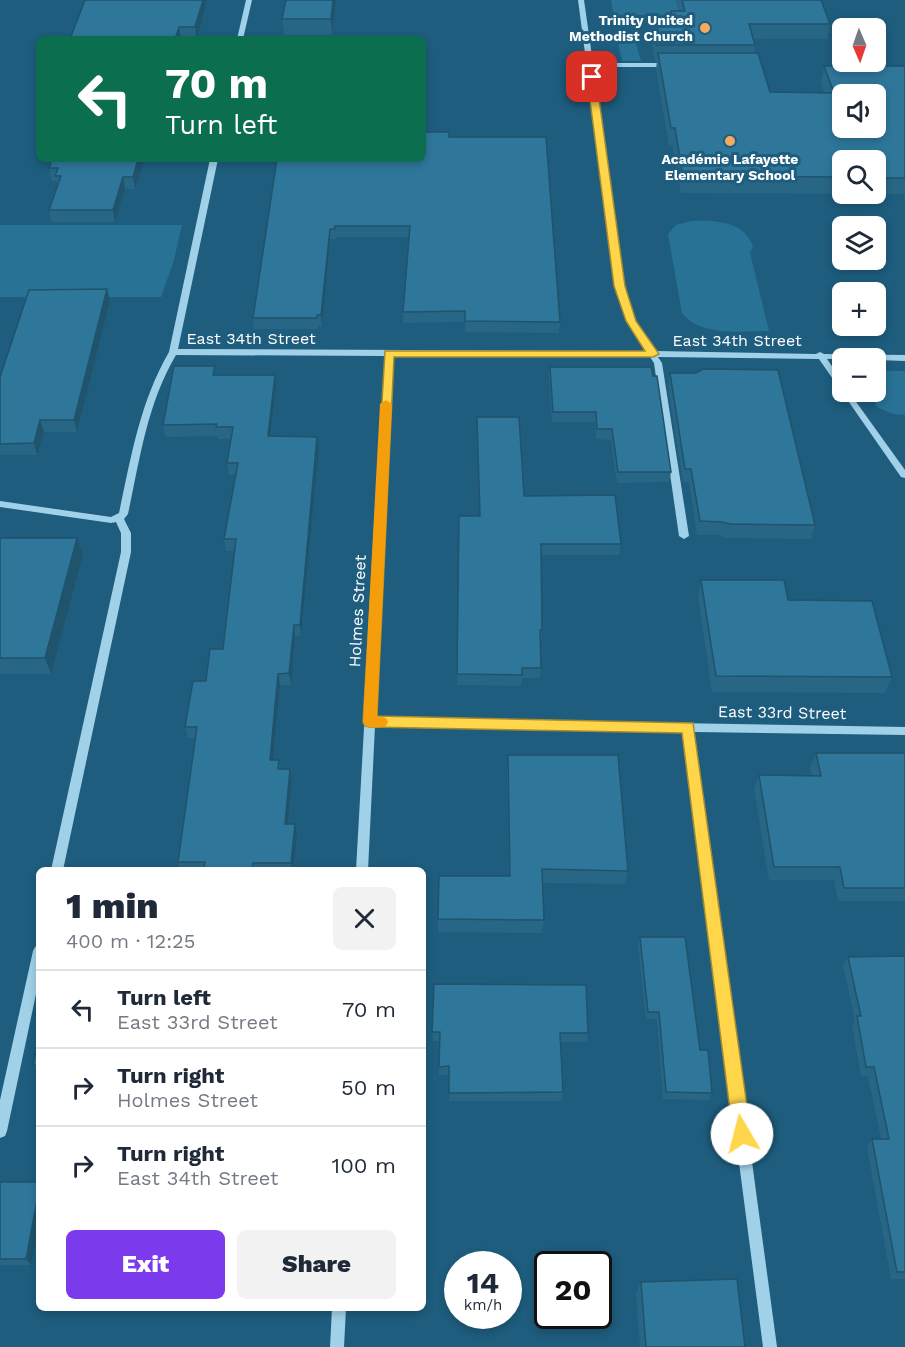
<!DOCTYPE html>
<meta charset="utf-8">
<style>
:root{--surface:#fff;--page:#f2f2f3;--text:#1f2937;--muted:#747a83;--line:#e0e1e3;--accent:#7c3aed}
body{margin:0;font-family:"Work Sans",sans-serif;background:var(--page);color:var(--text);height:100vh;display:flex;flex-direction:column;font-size:22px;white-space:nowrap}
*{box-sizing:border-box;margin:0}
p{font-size:20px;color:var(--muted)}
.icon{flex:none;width:33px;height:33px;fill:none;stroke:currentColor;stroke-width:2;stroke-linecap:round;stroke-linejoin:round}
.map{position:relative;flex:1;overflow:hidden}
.drawer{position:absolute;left:36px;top:867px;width:390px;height:444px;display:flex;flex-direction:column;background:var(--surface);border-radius:9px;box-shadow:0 3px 9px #0003}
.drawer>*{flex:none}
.hud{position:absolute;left:36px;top:36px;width:390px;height:126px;border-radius:9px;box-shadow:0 3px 9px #0003;background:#0b6e4f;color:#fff;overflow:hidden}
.needle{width:39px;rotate:178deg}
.fabs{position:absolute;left:832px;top:18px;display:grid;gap:12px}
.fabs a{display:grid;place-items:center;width:54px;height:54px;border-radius:9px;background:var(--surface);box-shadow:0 3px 9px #0003;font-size:30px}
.speed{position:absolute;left:444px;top:1251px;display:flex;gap:12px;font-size:30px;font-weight:700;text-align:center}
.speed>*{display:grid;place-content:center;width:78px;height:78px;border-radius:50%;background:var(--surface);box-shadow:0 3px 9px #0003;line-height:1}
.speed small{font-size:15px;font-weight:400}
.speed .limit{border:3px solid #111;border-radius:9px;background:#fff;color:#111}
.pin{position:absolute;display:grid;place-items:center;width:51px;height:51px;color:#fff;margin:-26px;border-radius:12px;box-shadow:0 3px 9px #0006}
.me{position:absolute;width:66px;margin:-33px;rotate:352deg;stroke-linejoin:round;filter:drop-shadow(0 0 4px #0008)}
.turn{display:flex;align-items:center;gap:21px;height:126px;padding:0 30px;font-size:27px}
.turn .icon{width:78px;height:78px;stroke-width:2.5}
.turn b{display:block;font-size:42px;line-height:51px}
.round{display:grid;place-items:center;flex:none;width:63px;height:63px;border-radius:9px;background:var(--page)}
.overview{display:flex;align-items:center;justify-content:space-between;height:102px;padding:0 30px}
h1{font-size:36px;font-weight:800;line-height:45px}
.action{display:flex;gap:12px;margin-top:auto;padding:12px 30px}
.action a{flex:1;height:69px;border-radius:9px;background:var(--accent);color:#fff;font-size:24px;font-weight:800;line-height:69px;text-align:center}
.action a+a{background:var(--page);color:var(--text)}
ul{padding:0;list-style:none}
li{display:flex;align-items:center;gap:18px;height:78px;padding:0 30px;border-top:2px solid var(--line)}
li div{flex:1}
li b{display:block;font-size:22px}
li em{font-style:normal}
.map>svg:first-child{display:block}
.green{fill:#287296}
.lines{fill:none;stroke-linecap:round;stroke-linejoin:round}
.minor{fill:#a1d1e8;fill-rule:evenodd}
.wall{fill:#286685;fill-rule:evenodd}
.shaded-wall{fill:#20536c}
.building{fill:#2e779b;stroke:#20536c;stroke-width:1.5;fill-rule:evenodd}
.route{fill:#ffd54a;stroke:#a68a30;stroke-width:1.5}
.slow{fill:#f59e0b}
.poi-dot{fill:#f6aa61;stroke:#1e5d7e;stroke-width:2}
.labels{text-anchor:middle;stroke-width:6;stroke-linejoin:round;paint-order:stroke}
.far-poi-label{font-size:14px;font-weight:bold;fill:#fff;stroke:#1e5d7e;text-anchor:end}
.street-label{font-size:16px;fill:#fff;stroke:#1e5d7e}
</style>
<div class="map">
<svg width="905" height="1347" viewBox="0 0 905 1347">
<rect width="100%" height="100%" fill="#1e5d7e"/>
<!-- green -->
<path class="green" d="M611,0h65l6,23h-67z
M616,32l17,1 8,28h-19z
M691,221c23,-1 53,0 62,25l-3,7 19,78c-27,0 -68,6 -87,-18l-14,-79 8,-9z
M0,225h182l-8,35 -13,37h-161z
M876,371h29v44l-12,-1 -16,-7 -5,-15h4z"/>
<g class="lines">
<!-- minor -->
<path class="minor" d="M246,0h6l-9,39h-6z
M578,0h6l9,63h76l3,2 -3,2h-76l31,220 11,34 20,30 161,3 4,-2 4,2 81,1v6l-29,-1v-2l-49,1 16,23v10h6l56,78v8l-4,-1 -82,-118 -161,-2 4,6 27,173 -5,3 -5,-3 -25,-173 -4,-6 -257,-1 -18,362 530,9v8l-211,-3 83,615h-14l-80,-615 -308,-6 -7,144h-12l29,-514 -209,-1c-29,49 -36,104 -48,159l-4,5 7,14v19l-68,318h-12l70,-318v-19l-5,-11 -5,1 -111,-16v-6l111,16 8,-4c12,-56 21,-111 50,-161l41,-193h8l-40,190 468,2 -19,-30 -11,-34z
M39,945v35l-32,151 -2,5 -5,2v-38l33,-149 2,-4z
M332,1308h14l-2,39h-14z"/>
</g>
<!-- wall -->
<path class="wall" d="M207,0l-10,39h-127z
M286,0h50l-4,35h-48l-2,-16z
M676,0h145l9,24 -3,15h-73l1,6 -1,8 16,39 54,1 -3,-11 3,-16h81v135l-2,-7 -222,-1 -9,-48h-3l-13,-76 1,-8h-2l-5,-28 2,-16h18l1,-6h8zM843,160h33v34h-33z
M449,137l111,185 -1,11 -94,-1v-10l-62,1v-11l6,-75h-73v2h-6l-8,87h-4v3h-64l-1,-11 24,-159z
M52,159h93l-10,30h-10l-10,33h-63l-3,-12 9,-25 -2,-4h-4l-3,-13z
M107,289l3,12 -33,131h-33l-7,23h-37v-78z
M550,367l121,105 -2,10 -52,1 -6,-43 -15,-1 -1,-17h-43l-3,-45z
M670,373l145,152 -4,14 -85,-1 -7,-3h-22l-8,-53h-6l-15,-95z
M216,375l60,12 -5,49 48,12 -18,188h-6l-4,49h-11l-7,75h6l2,9h9l2,11 -4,44 9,11 -4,35h-113l-2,-8 17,-124h-7l-3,-11 21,-46 17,-32 12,-98h-9l-2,-12 12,-64h-7l-2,-12 4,-24h-13v-3l-53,1 -2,-12z
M477,417l47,79 97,48 -2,11h-78l1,75 -1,11h-1l1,27 -1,10h-18l-1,8 -64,-1 2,-169h21z
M0,538h77l6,17 -32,119h-51z
M701,580l87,20 104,77 -7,16 -173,-1 -14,-96z
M816,753h89v148h-67l-4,-21h-65l-15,-91 5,-14 53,1 -2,-9z
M508,755l120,116 -3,13 -83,-1 2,37 -2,13 -104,-1v-13l71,-43 -2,-107z
M640,937l60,113 12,43 -3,7 -46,-1 -6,-80h-11l-8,-74z
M905,956v323h-14l-24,-132 5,-8h9l-13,-63h-7l-9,-50 3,-5 -12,-55 5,-9z
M432,1032l156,1 -1,9h-27l3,50 -1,9h-113v-26h-10v-34h-6z
M39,1037v37h-1l-5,-9z
M0,1182l31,83h-31z
M641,1282l104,65h-105l-4,-54z"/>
<!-- shaded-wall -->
<path class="shaded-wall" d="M203,0h4l-10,39 -2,-12z
M333,0h3l-4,35 -1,-16z
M179,27l2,12h-6z
M138,159h7l-10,30 -2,-12z
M123,177l2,12 -10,33 -2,-12z
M330,229v10l-8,87 -1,-11z
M107,289l3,12 -33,131 -3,-12z
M275,375l1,12 -7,61 -1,-12z
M40,420l4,12 -7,23 -3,-12z
M317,437l2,11 -18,188 -1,-11z
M77,538l6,17 -32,119 -6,-16z
M294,625l1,11 -4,49 -2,-12z
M278,674l2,11 -8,85 -2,-10z
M290,769l2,11 -5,55 -2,-11z
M295,824l2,11 -4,35h-1l-1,-7z
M39,1190v33l-8,42 -5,-6z"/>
<!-- building -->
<path class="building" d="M85,0h118l-8,27h-16l-4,12h-105z
M286,0h47l-2,19h-49z
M682,0h139l9,24h-81l6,21h-98l-5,-28h20l-1,-6h14z
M658,53h100l12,39 64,1 -10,-27h81v112h-29v-18h-33v17l-160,-1 -8,-48h-4zM843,94h33v34h-33z
M423,132h26v5h97l14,185 -95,-1v-10l-62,1 7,-86h-75v3h-5l-9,86h-4v3h-64l24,-159h146z
M52,159h86l-5,18h-10l-10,33h-64l12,-34h-6l3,-8h-9z
M107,289l-33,131h-34l-6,23 -34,1v-67l29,-87z
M174,366h41l-2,9h62l-7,61 49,1 -17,188h-6l-5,48 -11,1 -8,86h9l-1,9h12l-5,55h10l-4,39h-38l-1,7h-49l2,-8h-27l19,-135h-12l8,-46h13l4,-32h13l13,-110h-12l14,-76h-11l6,-36h-17l1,-3 -54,1z
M550,367h101l2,9h4l14,96h-53l-6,-43h-15l-1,-17h-43z
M703,369l75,1 37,155 -85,-1 -8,-2 -22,-1 -9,-52h-6l-15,-96h26z
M477,417h42l5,79 91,-1 6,49h-80l1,86h-2l1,38h-19v7l-65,-1 2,-158h21z
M0,538h77l-32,120h-45z
M701,580h83l4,20 84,1 20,76 -176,-1z
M816,753h89v135h-61l-4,-21h-66l-15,-92 62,1z
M508,755h110l10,116 -86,-2 2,51 -106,-1 1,-43h71z
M640,937h45l15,113h8l4,43 -46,-1 -7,-80h-11z
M905,956v316h-8l-25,-133h17l-15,-72h-8l-9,-51h4l-13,-59z
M434,984l152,1 2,48h-28l3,59 -114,1v-27l-10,1 1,-35h-8z
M39,1037v29l-6,-1z
M0,1182h39v8l-13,69h-26z
M737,1279l8,68h-99l-5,-65z"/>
<!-- route -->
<path class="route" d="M592,74l4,3 29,209 11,35 23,33 -6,3h-259l-17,359 316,7 58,411 -3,6 -6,3 -6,-3 -3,-6 -51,-401 -312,-6 -5,-1 -2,-4 22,-371h260l-19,-30 -12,-35 -27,-209z"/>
<!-- slow -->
<path class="slow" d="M386,400l6,4 -15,312 9,2 2,4 -2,4c-7,2 -14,2 -21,0l-2,-4 17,-318z"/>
<!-- markers -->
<g class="poi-dot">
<circle cx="705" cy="28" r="6"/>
<circle cx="730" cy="141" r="6"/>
</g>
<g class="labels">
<!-- far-poi labels -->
<g class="far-poi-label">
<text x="693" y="25">Trinity United<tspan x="693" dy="16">Methodist Church</tspan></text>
<text x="730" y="164" text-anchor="middle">Académie Lafayette<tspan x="730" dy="16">Elementary School</tspan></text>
</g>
<!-- street labels -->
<g class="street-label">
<text x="251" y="344">East 34th Street</text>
<text x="737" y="346">East 34th Street</text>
<text transform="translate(357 611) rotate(-87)" y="6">Holmes Street</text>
<text transform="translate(782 712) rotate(1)" y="6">East 33rd Street</text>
</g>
</g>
</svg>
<div class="fabs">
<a><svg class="needle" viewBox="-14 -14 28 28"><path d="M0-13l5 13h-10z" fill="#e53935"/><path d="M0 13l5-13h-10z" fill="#747a83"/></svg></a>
<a><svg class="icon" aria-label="sound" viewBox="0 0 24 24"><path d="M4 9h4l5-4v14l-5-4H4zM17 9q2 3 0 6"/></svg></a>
<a><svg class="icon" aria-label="search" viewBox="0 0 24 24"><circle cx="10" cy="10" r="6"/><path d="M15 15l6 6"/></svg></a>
<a><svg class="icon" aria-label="layers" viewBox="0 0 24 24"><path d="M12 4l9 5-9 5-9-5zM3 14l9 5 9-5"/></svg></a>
<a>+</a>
<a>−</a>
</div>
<div class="speed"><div>14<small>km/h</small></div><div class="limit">20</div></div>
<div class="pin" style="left:592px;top:77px;background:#d93025"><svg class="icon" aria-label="arrive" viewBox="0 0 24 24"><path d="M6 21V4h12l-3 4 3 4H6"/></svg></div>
<svg class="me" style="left:742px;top:1134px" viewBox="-20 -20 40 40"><circle r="19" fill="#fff"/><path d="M0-13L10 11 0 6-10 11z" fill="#ffd54a"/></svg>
<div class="hud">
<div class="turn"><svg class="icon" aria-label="left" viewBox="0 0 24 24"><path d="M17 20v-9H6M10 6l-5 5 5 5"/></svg><div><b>70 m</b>Turn left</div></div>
</div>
<section class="drawer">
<div class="overview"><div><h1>1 min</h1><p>400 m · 12:25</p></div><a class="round"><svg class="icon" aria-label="close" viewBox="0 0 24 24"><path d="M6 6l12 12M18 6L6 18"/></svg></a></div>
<ul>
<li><svg class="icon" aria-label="left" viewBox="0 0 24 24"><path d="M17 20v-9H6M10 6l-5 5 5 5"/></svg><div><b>Turn left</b><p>East 33rd Street</p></div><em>70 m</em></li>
<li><svg class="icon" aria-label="right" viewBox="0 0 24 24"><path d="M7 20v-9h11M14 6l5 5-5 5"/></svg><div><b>Turn right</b><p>Holmes Street</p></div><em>50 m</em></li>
<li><svg class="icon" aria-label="right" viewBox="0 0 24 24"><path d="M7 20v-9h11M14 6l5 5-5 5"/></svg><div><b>Turn right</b><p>East 34th Street</p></div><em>100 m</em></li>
</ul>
<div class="action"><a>Exit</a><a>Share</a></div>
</section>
</div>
